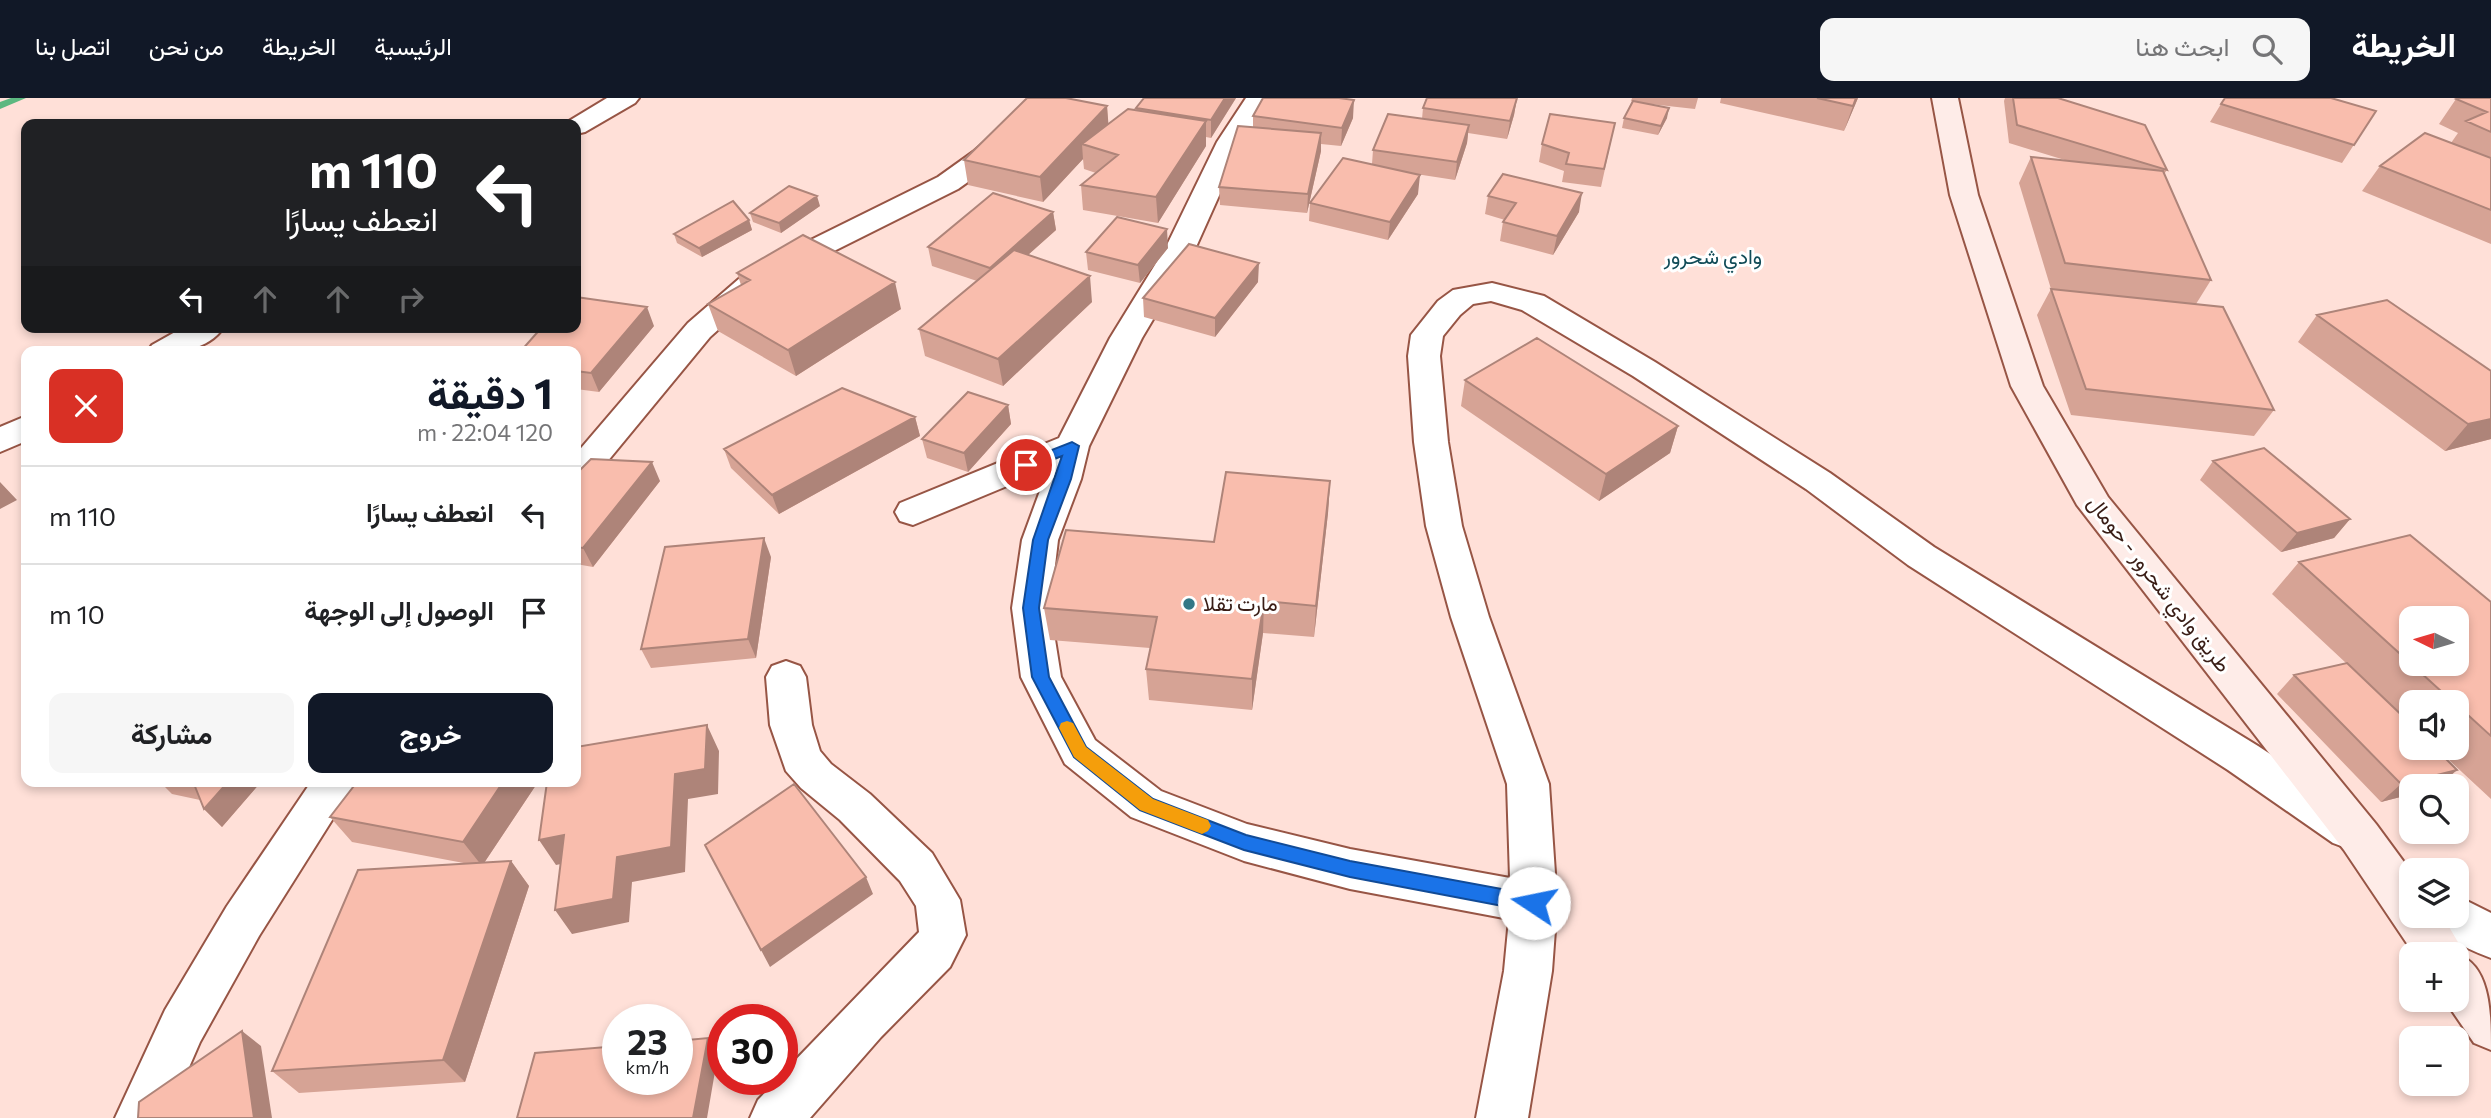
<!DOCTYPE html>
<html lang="ar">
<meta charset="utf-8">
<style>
:root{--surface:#fff;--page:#f6f6f6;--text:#202124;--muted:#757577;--line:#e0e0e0;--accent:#111827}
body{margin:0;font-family:Commissioner,Vazirmatn,sans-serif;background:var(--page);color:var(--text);direction:rtl;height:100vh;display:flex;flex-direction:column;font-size:26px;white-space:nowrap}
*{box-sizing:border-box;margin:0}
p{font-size:23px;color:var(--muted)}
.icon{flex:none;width:38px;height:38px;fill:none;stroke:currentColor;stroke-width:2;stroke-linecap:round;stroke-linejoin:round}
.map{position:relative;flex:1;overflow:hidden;direction:ltr}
.panel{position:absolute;left:21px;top:248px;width:560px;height:441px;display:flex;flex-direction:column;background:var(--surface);border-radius:14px;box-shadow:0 4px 10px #0003;direction:rtl}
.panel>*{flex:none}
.top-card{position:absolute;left:21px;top:21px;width:560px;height:214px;border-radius:14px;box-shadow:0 4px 10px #0003;direction:rtl;background:#202124;color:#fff;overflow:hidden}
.needle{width:46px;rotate:275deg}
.fabs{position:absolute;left:2399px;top:508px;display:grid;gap:14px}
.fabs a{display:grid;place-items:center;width:70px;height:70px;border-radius:14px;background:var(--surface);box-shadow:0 4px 10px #0003;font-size:35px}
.speed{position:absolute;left:602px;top:906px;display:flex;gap:14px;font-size:35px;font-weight:700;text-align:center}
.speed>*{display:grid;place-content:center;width:91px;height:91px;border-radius:50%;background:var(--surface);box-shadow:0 4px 10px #0003;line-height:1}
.speed small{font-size:18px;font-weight:400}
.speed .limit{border:10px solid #d22;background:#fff;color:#111}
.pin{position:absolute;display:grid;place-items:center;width:60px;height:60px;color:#fff;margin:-30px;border:4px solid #fff;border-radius:50%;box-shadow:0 2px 7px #0007}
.me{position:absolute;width:77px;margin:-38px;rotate:281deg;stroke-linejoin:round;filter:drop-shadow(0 0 5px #0008)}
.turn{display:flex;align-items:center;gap:24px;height:147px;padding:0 28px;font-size:32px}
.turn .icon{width:91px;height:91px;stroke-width:2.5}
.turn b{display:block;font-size:49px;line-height:60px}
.lanes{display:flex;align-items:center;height:66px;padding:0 28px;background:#0003;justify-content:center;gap:35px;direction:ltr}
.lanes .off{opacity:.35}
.round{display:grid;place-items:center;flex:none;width:74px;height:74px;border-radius:14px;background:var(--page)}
.head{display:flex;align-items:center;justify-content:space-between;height:119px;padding:0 28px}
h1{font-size:42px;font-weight:700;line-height:52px;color:var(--accent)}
.primary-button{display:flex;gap:14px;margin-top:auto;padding:14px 28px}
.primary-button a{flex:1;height:80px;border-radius:14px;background:var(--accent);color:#fff;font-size:28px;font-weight:700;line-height:80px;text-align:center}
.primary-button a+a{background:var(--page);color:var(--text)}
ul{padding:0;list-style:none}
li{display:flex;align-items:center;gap:21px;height:98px;padding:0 28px;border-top:2px solid var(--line)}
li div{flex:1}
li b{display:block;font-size:26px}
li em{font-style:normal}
header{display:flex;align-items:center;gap:42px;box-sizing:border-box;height:98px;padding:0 35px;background:var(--accent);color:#fff}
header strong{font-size:33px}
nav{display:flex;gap:38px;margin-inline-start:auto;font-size:24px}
.search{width:490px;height:63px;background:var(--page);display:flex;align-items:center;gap:18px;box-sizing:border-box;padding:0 24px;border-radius:14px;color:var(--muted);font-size:26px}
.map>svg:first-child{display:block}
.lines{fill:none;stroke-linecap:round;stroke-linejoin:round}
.stream{fill:#5cb880;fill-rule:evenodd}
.minor-casing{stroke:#975545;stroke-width:4}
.secondary-casing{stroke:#975545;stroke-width:4}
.minor{fill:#fff;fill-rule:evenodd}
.secondary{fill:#feece8;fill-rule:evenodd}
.wall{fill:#d6a395}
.shaded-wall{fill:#ae8479}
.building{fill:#f9bdad;stroke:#ae8479;stroke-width:2;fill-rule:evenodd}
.route{fill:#1a73e8;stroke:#114b97;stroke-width:2}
.slow{fill:#f59e0b}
.poi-dot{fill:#337786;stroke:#fff;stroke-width:2.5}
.labels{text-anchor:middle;stroke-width:6;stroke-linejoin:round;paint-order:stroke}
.far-quarter-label{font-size:21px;fill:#114b57;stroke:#fff}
.street-label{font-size:21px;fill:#381c15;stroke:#fff}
.poi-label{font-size:21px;fill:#381c15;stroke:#fff;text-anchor:start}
</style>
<header>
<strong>الخريطة</strong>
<div class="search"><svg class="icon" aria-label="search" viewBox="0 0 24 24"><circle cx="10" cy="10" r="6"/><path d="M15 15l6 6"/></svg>ابحث هنا</div>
<nav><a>الرئيسية</a><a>الخريطة</a><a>من نحن</a><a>اتصل بنا</a></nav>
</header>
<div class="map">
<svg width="2491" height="1020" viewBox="0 0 2491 1020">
<rect width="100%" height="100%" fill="#ffe0d8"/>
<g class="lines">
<!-- stream -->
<path class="stream" d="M11,0h15l-26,11v-7z"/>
<defs>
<path id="minor" d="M607,0h32l-4,5 -50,29 -9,2v-10h-12z
M1036,0h28l-71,66 -35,25 -188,94 -60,54 -122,148 -12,4v-35l112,-131 60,-52 190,-94 35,-25z
M1246,0h26l-29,44 -47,105 -54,91 -53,108 -8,33 -23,61 -8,68 11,69 34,63 66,51 86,33 103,25 160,29 -3,-94 -56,-167 -25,-91 -12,-84 -6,-86 3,-21 27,-34 15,-11 39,-7 52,13 111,66 175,111 104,74 324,199 107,71 6,13 -6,13 -16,6 -16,-6 -105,-73 -320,-205 -102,-76 -173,-113 -111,-66 -31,-9 -18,3 -13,11 -17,21 -3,20 8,86 14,84 27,91 60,167 8,119 -5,68 -24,147h-52l28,-147 5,-52 -159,-30 -106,-28 -113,-44 -66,-53 -44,-87 -9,-69 10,-68 26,-71 -135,56 -13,-4 -5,-9 5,-9 159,-65 51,-100 56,-91 51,-105z
M184,229h40c-18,26 -50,25 -77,25l5,-7z
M26,318v25l-26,11v-25z
M786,563l14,5 6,11 6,48 8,26 11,13 39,30 62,59 28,47 6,35 -16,32 -69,70 -71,81h-60l8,-18 19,-20h5v-6l137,-142 -3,-26 -16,-25 -60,-61 -39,-32 -15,-17 -16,-46 -4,-48 6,-11z
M311,684h45l-97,154 -59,106 -33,76h-52l50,-108 62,-104z
M2457,798l34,17v45c-23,-9 -50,-20 -61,-43h27z"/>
<path id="secondary" d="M1932,0h26l20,97 65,191 65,111 268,327 36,49v42h30l23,39 -2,3c28,14 28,61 28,93l-17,-7 -30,-44h13v-45h-43l-70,-104 -267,-345 -66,-119 -61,-191z"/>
</defs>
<!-- minor casing -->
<use href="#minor" class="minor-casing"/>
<!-- secondary casing -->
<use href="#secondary" class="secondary-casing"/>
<!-- minor -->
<use href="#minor" class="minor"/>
<!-- secondary -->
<use href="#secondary" class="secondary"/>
</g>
<!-- wall -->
<path class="wall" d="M1144,0h92l-25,40 -5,-1v9l-48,77 -75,-13 -2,-25 15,-12 -12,-4 -1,-10 -40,43 -75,-17 -4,-25 143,-54 1,18 28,-14z
M1517,0l-3,17 -7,24 -39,-6 -1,10 -12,37 -39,-6 2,20 -30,46 -79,-19 1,-18 62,-39 1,-14 49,-31 1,-11z
M1632,0h66l-3,11 -54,-6 26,15 -9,17 -36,-7 2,-10 8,-17h-1z
M1721,0h137l-14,33 -124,-28z
M2005,0h53l109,72 -3,4 47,106 -15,24 78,106 -20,26 -183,-21 -34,-100 14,-26 -32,-106 12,-26 37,4 -59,-18 -5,-42z
M2491,0v146l-129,-53 18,-25 71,-23 7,-10 -19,-9 17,-25z
M2221,6l155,7 -34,52 -132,-41z
M1253,18l100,2 -12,28 -20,-2v7l-14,62 -87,-8 -1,-18 34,-59z
M1615,25l-14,64 -39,-5 2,-11 -25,-9 3,-18z
M1488,98l91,16 -26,43 -53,-14 3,-19 2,-2 -20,-6z
M820,108l-39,27 -28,-11 -3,-9z
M1053,114l3,18 -28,25 64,47 -89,84 -78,-30 -6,-27 58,-48 -45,-15 -4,-19z
M749,122l3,10 -50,27 -25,-14 -3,-9z
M1168,150l-28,35 -52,-13 -2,-18z
M737,175l164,36 -105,67 -78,-45 -10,-27 33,-19z
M1258,184l-43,55 -71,-20 -1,-19z
M2317,217l174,124 -46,12 -147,-109z
M654,228l-55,66 -23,-3v-37z
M1465,282l213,46 -8,27 -71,48 -138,-95z
M1008,307l3,19 -43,48 -41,-14 -5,-19z
M915,319l5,19 -141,78 -48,-46 -7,-19z
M2213,363l137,58 -16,19 -53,14 -81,-72z
M576,376l84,7 -67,86 -17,-3z
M1330,383l-2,32 -14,124 -51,-4 -11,77 -103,-10 -3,-31 4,-21 -100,-8 -6,-32 170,-66z
M771,459l-15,101 -105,10 -10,-19z
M2299,464l192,40v197l-56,-52h22v-45h-45v92l-31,8 -104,-108 17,-19 52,-12 -74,-69z
M160,684h101l-39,45 -18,-18 -4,-9 -28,-6z
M538,684l-54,81 27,-2 18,25 -64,196 -166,11 -27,-22 197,-207 -117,-22 -22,-25z"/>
<!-- shaded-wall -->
<path class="shaded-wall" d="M1225,0h11l-25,40v-18z
M1517,0l-3,17 -7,24 3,-18z
M1856,0h2l-14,33 9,-25z
M1354,2l-1,18 -12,28 1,-18z
M1107,8l2,25 -27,13 1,15 -40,43 -3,-25z
M1669,10l-2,10 -9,17 3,-9z
M1206,23v25l-48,77 -2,-26z
M1469,27l-2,18 -12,37 2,-18z
M1321,35v18l-14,62 1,-19z
M1420,77l-2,19 -30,46 2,-18z
M1582,95l-3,19 -26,43 4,-19z
M817,98l3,10 -39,27 -2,-10z
M1053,114l3,18 -63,56 -3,-18z
M749,122l3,10 -50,27 -3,-9z
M1167,131l1,19 -28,35 -2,-18z
M1259,165l-1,19 -43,55v-19z
M1090,178l2,26 -89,84 -5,-27z
M895,184l6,27 -105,67 -8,-26z
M647,209l7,19 -55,66 -8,-19z
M1008,307l3,19 -43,48 -4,-19z
M915,319l5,19 -141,78 -7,-19z
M2491,321v20l-46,12 23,-27z
M1678,328l-8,27 -71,48 7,-27z
M652,364l8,19 -67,86 -10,-19z
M1330,383l-2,32 -14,124 2,-31z
M0,384l17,18 -17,9z
M2350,421l-16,19 -53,14 16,-19z
M764,440l7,19 -15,101 -8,-19z
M1264,503l-1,32 -11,77v-31z
M707,627l12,26 -1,43 -30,5 -3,73 -53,10 -3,40 -57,12 -17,-24 120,-136z
M2457,672l-18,16h-27v8l-31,8 20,-18z
M228,684h33l-39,45 -18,-18z
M503,684h35l-56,84 -19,-24z
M564,737l16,25 -24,5 -17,-25z
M511,763l18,25 -64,196 -22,-22z
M866,779l7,17 -103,73 -9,-17z
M242,933l19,15 11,72h-18z
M708,940l10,16 -11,64h-14z"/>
<!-- building -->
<path class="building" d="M1027,0h39l41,8 -67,71 -76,-17z
M1144,0h81l-14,22 -75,-12z
M1263,0h76l15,2 -12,28 -89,-12z
M1427,0h90l-7,23 -87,-13z
M1817,0h39l-3,8z
M2013,0h45l87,27 22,45 -150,-45z
M2225,0h106l45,13 -22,34 -133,-41z
M2458,0h33v34l-25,-11 21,-9 -31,-13z
M1633,3l36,7 -8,18 -37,-8z
M1128,11l78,12 -50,76 -75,-12 37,-30 -36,-11z
M1388,16l81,11 -12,37 -84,-12z
M1550,16l65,9 -11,46 -38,-5 3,-11 -27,-9z
M1238,28l83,7 -13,61 -89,-7z
M2425,35l66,25v52l-111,-44z
M2031,59l132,14 48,109 -146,-17z
M1343,60l77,17 -30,47 -80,-19z
M1503,76l79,19 -25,43 -54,-14 13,-19 -28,-7z
M789,88l28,10 -38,27 -29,-10z
M993,95l60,19 -63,56 -62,-21z
M733,103l16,19 -50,28 -25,-14z
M1117,119l50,12 -29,36 -52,-13z
M803,137l92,47 -107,68 -80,-46 42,-24 -13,-7z
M1189,146l70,19 -44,55 -72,-20z
M1014,152l76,26 -92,83 -79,-30z
M2051,191l172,18 51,103 -188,-21z
M576,199l71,10 -56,66 -15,-2v-19h-56l22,-25h34z
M2387,202l104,71v48l-23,5 -151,-109z
M1537,240l141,88 -72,48 -141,-94z
M842,290l73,29 -143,78 -48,-46z
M968,294l40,13 -44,48 -42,-14z
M2264,350l86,71 -53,14 -84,-72z
M591,361l61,3 -69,86 -7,-1v-73z
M1226,374l104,9 -14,125 -52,-5 -12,78 -106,-10 11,-52 -113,-9 22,-78 148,12z
M2410,437l81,67v134l-34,-31v-3h-4l-154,-140zM2412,520h45v45h-45z
M764,440l-16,101 -107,10 24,-102z
M2347,565l65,62v22h22l23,23 -56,14 -107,-109z
M707,627l-2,44 -30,5 -4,73 -54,10 -4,42 -58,11 9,-75 -25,5 8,-58h29v-35z
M184,684h44l-24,27 -10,-25z
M357,684h146l-40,60 -133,-25z
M794,686l72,93 -105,73 -56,-105z
M511,763l-68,199 -171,11 86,-201z
M242,933l12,87h-116l1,-16z
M708,940l-15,80h-176l18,-65 83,-7v34h59v-39z"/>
<!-- route -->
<path class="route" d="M1072,344l7,4 -8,33 -23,61 -9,68 10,69 37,70 67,52 93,36 104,26 184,34 7,2 3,6 -3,6 -7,3 -184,-35 -106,-27 -104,-40 -66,-53 -42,-80 -9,-69 10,-68 29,-84 -36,14 -7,-5 2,-3z"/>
<!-- slow -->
<path class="slow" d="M1067,623l6,2 13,24 67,52 55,21 3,6 -3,5 -6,3 -62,-24 -66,-53 -15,-29 2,-5z"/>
<!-- markers -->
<circle class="poi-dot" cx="1189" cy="506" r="7"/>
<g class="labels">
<!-- far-quarter labels -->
<g class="far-quarter-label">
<text x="1713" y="166">وادي شحرور</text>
</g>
<!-- street labels -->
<g class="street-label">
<text transform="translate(2159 486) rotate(52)" y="7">طريق وادي شحرور - حومال</text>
</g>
<!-- poi labels -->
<g class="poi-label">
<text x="1203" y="513">مارت تقلا</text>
</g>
</g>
</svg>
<div class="fabs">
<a><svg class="needle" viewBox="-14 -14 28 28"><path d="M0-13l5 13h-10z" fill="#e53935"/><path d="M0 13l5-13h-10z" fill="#757577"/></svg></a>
<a><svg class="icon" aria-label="sound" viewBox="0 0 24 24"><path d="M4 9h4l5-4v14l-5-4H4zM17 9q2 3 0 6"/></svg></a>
<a><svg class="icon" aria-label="search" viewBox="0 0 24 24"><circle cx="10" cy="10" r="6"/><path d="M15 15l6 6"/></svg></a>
<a><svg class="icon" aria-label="layers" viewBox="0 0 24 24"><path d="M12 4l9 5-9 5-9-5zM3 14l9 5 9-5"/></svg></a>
<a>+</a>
<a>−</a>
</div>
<div class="speed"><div>23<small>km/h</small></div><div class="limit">30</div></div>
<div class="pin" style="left:1026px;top:367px;background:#d93025"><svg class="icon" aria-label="arrive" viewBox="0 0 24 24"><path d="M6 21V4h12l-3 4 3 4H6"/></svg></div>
<svg class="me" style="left:1534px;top:805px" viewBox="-20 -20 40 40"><circle r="19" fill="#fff"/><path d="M0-13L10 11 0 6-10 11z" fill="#1a73e8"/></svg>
<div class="top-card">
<div class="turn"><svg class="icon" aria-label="left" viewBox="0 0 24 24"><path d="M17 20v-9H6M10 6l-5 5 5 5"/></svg><div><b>110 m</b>انعطف يسارًا</div></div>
<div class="lanes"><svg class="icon" aria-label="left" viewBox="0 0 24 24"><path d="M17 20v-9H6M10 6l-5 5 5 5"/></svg><svg class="icon off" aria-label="ahead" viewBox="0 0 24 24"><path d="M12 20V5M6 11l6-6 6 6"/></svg><svg class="icon off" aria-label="ahead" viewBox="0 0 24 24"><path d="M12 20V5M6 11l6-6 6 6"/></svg><svg class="icon off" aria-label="right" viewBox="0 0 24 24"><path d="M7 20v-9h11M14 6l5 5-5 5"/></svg></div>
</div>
<section class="panel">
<div class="head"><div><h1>1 دقيقة</h1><p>120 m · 22:04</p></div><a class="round" style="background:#d93025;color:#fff"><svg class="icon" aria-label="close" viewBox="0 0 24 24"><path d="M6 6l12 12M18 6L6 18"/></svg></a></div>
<ul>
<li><svg class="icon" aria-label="left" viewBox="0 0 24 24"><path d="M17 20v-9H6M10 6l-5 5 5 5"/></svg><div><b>انعطف يسارًا</b></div><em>110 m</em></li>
<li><svg class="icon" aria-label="arrive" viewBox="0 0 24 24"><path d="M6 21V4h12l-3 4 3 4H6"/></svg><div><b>الوصول إلى الوجهة</b></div><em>10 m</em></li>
</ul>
<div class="primary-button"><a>خروج</a><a>مشاركة</a></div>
</section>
</div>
